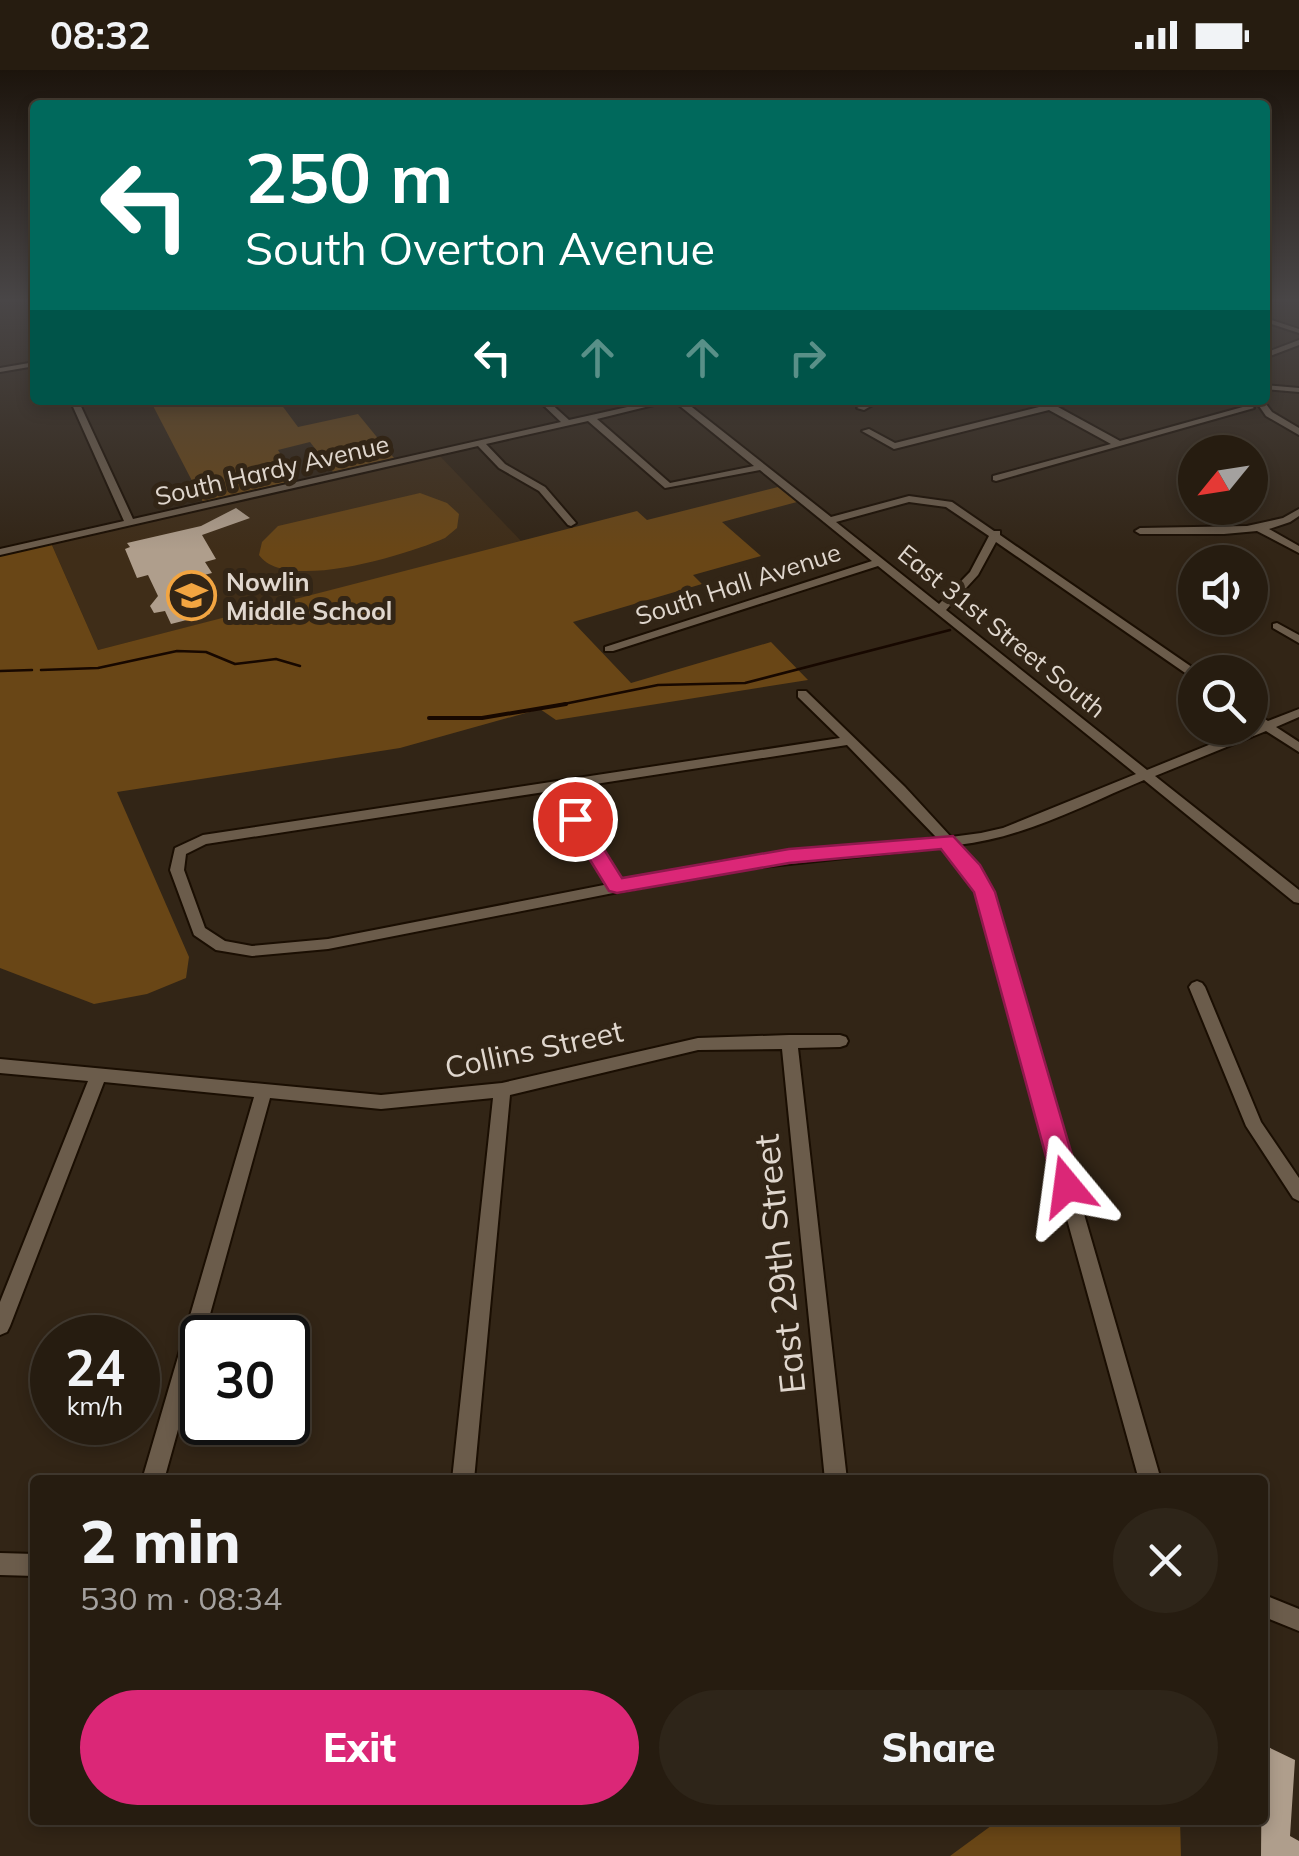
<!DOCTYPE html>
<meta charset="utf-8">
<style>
:root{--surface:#261c10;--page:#2e2519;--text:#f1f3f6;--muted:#a4a19f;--line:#423a30;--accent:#db2777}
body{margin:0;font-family:Mulish,sans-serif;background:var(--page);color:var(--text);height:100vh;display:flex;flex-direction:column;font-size:38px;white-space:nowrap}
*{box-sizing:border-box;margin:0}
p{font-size:32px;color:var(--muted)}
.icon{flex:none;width:55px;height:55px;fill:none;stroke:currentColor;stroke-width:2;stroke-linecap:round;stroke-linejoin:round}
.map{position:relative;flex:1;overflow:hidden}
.drawer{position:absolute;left:30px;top:1405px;width:1238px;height:350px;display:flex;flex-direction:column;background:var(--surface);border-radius:10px;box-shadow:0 5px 15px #0003,0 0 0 2px var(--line)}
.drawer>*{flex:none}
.top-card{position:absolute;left:30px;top:30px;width:1240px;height:305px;border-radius:10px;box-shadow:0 5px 15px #0003,0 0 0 2px var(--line);background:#00695c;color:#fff;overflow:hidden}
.needle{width:65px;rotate:240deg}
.buttons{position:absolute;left:1178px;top:365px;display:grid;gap:20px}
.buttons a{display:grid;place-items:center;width:90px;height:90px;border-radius:50%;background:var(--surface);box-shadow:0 5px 15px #0003,0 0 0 2px var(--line);font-size:50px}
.speed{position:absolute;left:30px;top:1245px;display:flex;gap:20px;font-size:50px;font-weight:700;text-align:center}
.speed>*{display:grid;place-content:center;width:130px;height:130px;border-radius:50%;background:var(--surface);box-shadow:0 5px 15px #0003,0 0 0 2px var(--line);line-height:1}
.speed small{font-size:25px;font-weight:400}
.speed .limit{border:5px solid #111;border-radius:15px;background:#fff;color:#111}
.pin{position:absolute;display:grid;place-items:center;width:85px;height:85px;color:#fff;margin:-42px;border:5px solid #fff;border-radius:50%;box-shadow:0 2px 10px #0007}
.me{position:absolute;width:110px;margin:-55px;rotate:344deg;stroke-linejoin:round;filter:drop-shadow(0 0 8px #0008)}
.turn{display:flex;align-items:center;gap:35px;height:210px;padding:0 50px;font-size:45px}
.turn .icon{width:130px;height:130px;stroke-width:2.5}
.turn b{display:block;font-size:70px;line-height:85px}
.lanes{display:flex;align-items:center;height:95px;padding:0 50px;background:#0003;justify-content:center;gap:50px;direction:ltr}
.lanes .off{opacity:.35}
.round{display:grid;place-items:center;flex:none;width:105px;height:105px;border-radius:52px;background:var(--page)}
.overview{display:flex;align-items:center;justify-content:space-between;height:170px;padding:0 50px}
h1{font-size:60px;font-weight:800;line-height:75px}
.primary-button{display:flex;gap:20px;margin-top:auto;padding:20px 50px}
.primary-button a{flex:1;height:115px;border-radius:60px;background:var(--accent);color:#fff;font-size:40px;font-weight:800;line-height:115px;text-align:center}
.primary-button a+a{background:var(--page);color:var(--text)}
.status{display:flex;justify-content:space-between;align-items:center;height:70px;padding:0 50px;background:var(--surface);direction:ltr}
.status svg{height:28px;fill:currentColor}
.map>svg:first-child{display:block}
.built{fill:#3f2d18}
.green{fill:#694616}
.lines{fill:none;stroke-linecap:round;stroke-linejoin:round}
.stream-far1{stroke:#170800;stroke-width:2.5}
.stream{stroke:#170800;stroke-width:4}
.building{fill:#af9e8c}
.minor-casing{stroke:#1a0e02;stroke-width:4}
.minor{fill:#6b5c4b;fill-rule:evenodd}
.route{fill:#db2777;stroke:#8e194d;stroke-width:2.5}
.labels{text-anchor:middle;stroke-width:10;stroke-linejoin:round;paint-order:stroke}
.far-street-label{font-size:25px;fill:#e0d7ce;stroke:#322516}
.far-poi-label{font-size:25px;font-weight:bold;fill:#e0d7ce;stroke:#322516;text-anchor:start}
.street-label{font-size:30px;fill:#e0d7ce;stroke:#322516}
.near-street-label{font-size:35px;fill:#e0d7ce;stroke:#322516}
</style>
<div class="status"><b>08:32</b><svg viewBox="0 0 49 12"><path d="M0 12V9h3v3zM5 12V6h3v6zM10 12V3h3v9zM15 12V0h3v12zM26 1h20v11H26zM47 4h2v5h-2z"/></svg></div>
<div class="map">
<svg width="1299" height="1786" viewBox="0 0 1299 1786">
<rect width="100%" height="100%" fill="#322516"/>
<!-- built -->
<path class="built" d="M439,385l83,87 -424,108 -47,-107z"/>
<!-- green -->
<path class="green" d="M150,330h128l20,27 60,-13 36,44 -61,14 -23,-30 -32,8 18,30 -93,22z
M778,417l19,15 -75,20 39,34 -68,19 9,9 -129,38 58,61 140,-41 37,38 -252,40 -16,-11 -140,39 -283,44 72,165 -3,21 -39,16 -53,10 -94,-36v-414l51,-11 47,107 539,-139 10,9z
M420,423l27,10 12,11 -2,14 -12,10c-36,16 -160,55 -186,17l3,-13 16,-16z
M999,1750h181l1,36h-231z"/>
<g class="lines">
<!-- stream-far1 -->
<path class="stream-far1" d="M41,600l57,-2 79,-17 29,1 29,12 41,-5 24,7
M0,601l32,-1
M554,636l104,-21 87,-2 205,-53"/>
<!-- stream -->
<path class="stream" d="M429,648h53l84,-14"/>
</g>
<!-- building -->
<path class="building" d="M236,438l14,10 -48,17 14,24 -11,3 7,11 -8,2 8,16 -13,4 11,19 -39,10 -6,-13 -11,2 -4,-7 8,-10 -10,-21 -11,3 -12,-29 5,-2 -3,-4 74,-17z
M1262,1674l33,16 -5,76 9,5v15h-38z"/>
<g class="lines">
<defs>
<path id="minor" d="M1265,248l34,11v4l-34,-11z
M1299,270v5l-34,13v-5z
M35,292v4l-35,6v-4z
M1265,315l34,3v4l-34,-3z
M70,330h8l55,119 428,-97 -23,-22h9l22,20 90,-20h24l148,117 78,-21 43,6 42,29h6v4l199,137h-4v6l-4,-1 -195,-135 -18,33 -32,35 201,160 111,-45 -8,-5v-10l18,11 31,-12v8l-23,10 23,15v10l-33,-21 -111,45 144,114v13l-5,-1 -150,-122c-60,25 -121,58 -186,65l33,48 170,587h-22l-162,-587 -33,-46 -219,24 -397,78 -76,7 -36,-6 -22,-15 -24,-65 5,-22 28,-13 637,-97 -42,-41v-6h8l99,96 46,50 30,-4 22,-5 133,-54 -258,-208 -265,85h-8v-4l267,-86 -112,-91 -95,18 -77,-67 -102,23 19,20 40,23 31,36 -5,3 -3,-1 -29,-34 -40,-23 -21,-22 -478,109v-6l124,-28zM674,330l1,2 79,64 -84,17 -73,-64zM909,432l37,5 43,29 -19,36 -31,32 -103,-82zM847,675l90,93 -212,23 -104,20 -58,-92zM551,721l58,93 -281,55 -76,7 -27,-5 -20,-13 -21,-58 2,-16 20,-10z
M870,330h11l-17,10 -7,-2z
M1067,330h14l-23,7 62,34 130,-36 4,3 -258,73 -3,-1v-4l118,-32 -62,-34 -155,39 -32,-18 7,-2 26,14z
M1255,330h8l9,12 27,16v7l-33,-19z
M1299,439v7l-9,6 -21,7 30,17v7l-42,-22 -33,3h-84l-5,-3 5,-3 107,-2 36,-8z
M1277,553l22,12v8l-26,-15v-4z
M1197,911l5,2 3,4 56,135 38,56v23l-6,-3 -47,-72 -57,-139 3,-4z
M789,965h51l6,2 2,4 -2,4 -6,2 -42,1 49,432h-22l-43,-431 -84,1 -188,45 -36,385h-22l41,-382 -112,11 -111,-11 -106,382h-22l112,-383 -150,-15 -94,244 -3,6 -7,3v-33l88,-221 -88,-8v-14l381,36 121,-12 196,-45z
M0,1483l35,1v22l-35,-1z
M1262,1524l37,15v22l-37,-15z"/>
</defs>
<!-- minor casing -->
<use href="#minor" class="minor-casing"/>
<!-- minor -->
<use href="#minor" class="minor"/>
</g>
<!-- sky -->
<linearGradient id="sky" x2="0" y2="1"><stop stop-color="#1c140c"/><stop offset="0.48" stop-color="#494647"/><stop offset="1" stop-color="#494647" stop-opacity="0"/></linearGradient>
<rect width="1299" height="480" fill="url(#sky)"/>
<!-- route -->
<path class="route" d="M575,742l7,2 40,64 167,-29 164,-13 27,29 15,27 86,294 -4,8h-19l-4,-8 -80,-294 -33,-43 -152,14 -172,30 -8,-2 -44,-72z"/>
<!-- icons -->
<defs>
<symbol id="school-ring" viewBox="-11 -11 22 22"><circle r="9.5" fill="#322516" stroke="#f2a541" stroke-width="1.5"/><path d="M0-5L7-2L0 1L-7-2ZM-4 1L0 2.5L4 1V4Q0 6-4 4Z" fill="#f2a541"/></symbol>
</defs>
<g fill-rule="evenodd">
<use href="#school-ring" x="164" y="498" width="55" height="55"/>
</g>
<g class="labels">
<!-- far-street labels -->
<g class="far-street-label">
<text transform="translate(272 400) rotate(-13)" y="9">South Hardy Avenue</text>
<text transform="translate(738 514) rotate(-18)" y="9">South Hall Avenue</text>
<text transform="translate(1002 561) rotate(39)" y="9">East 31st Street South</text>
</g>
<!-- far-poi labels -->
<g class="far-poi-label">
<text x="226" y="521">Nowlin<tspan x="226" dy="29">Middle School</tspan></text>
</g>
<!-- street labels -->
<g class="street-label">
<text transform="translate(534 980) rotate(-12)" y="10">Collins Street</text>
</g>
<!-- near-street labels -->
<g class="near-street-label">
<text transform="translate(780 1194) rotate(-96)" y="12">East 29th Street</text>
</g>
</g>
</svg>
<div class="buttons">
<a><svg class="needle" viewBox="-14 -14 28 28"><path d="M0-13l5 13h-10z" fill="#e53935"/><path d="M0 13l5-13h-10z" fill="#a4a19f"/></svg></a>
<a><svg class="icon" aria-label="sound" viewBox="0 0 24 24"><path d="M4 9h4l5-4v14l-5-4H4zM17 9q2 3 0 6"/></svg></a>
<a><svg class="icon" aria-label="search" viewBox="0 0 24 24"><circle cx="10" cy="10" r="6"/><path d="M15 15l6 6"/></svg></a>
</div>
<div class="speed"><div>24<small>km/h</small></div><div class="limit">30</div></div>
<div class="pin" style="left:575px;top:749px;background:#d93025"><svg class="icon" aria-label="arrive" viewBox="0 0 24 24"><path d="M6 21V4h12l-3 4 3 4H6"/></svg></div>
<svg class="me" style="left:1067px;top:1116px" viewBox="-20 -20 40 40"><path d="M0-17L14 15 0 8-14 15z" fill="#db2777" stroke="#fff" stroke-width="4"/></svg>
<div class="top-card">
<div class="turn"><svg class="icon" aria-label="left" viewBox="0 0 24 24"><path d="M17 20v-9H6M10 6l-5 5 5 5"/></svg><div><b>250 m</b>South Overton Avenue</div></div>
<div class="lanes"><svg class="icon" aria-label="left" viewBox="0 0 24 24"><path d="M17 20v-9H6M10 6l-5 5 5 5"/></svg><svg class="icon off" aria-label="ahead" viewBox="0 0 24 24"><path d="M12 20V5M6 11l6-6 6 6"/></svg><svg class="icon off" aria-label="ahead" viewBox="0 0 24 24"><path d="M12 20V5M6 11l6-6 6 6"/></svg><svg class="icon off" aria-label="right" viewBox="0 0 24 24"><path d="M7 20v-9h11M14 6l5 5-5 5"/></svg></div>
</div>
<section class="drawer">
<div class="overview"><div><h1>2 min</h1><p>530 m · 08:34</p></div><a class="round"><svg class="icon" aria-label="close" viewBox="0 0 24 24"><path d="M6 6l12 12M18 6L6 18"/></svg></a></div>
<div class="primary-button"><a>Exit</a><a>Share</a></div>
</section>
</div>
